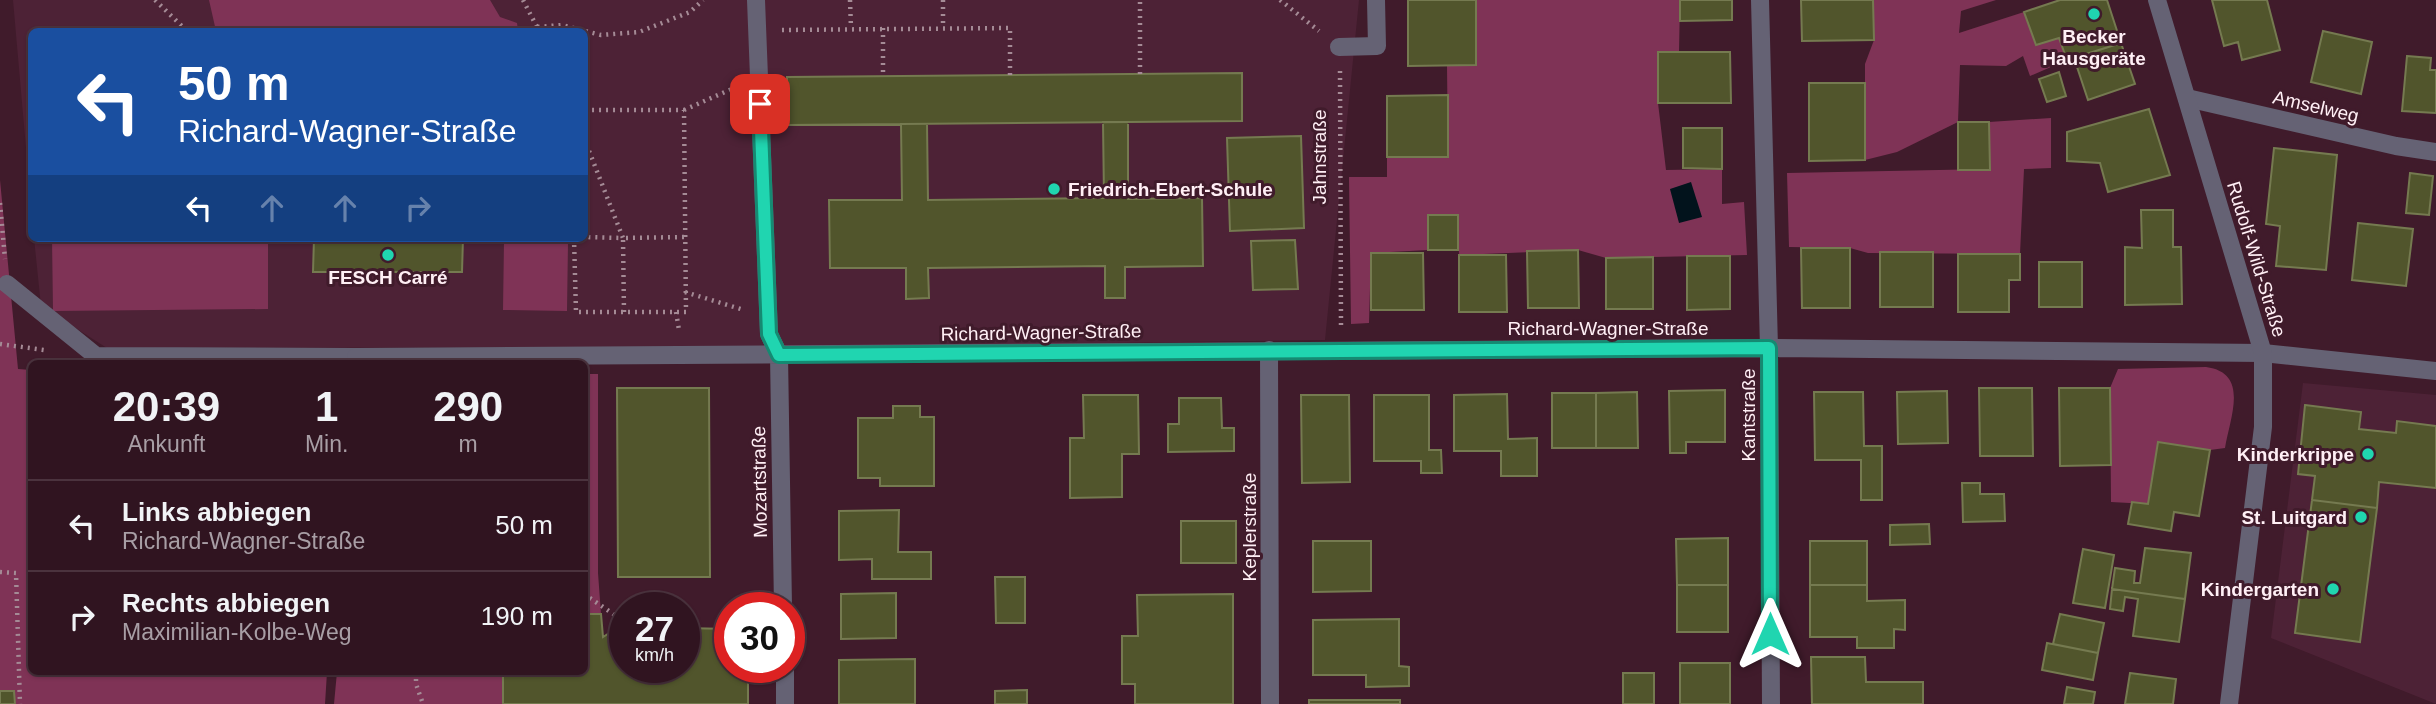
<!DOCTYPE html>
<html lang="de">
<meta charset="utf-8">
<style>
:root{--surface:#301420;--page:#381d29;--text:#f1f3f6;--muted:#a89ea5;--line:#4b333e}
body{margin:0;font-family:Arial,sans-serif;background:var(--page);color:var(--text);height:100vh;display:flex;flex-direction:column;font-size:26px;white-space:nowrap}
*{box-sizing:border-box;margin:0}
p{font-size:23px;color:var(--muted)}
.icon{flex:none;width:38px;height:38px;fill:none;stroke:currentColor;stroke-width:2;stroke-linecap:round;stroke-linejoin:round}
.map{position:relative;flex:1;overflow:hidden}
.drawer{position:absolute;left:28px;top:360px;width:560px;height:315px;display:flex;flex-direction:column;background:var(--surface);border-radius:10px;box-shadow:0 2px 5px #0004,0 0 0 2px var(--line)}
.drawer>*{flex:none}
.guide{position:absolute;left:28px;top:28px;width:560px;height:214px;border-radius:10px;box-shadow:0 2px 5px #0004,0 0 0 2px var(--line);background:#1a4fa0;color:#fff;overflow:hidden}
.speed{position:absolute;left:609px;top:592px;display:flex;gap:14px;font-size:35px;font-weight:700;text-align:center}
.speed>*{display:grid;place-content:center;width:91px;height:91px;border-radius:50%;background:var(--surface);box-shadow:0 2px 5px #0004,0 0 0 2px var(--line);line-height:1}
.speed small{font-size:18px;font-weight:400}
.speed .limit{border:10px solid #d22;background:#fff;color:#111}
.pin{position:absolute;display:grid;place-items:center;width:60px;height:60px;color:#fff;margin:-30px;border-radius:14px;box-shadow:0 4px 10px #0006}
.me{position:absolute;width:77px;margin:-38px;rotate:0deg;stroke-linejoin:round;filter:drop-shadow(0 0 5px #0008)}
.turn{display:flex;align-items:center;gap:24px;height:147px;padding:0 35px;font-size:32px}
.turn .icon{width:91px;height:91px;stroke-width:2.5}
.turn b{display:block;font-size:49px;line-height:60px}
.lanes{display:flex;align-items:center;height:66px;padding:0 35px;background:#0003;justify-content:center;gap:35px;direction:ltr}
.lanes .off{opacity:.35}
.eta{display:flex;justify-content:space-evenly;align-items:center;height:119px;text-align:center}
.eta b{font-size:42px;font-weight:600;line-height:49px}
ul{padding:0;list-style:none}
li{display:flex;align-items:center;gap:21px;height:91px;padding:0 35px;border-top:2px solid var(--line)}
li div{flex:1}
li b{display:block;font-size:26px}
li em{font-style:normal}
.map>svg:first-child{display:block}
.built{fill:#4d2236}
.green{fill:#7f3356}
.water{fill:#02131c}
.building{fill:#51552c;stroke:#757a50;stroke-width:2}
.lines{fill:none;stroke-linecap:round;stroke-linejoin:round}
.path{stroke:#a58b96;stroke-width:4.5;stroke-dasharray:2 5;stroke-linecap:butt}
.service{stroke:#656274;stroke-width:18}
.minor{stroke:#656274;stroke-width:18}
.tertiary{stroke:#656274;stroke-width:18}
.route-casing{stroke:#158a72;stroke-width:18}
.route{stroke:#20d5b0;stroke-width:12}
.poi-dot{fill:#20d5b0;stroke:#401b2b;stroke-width:2.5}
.labels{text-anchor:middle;stroke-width:6;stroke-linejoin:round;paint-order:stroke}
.poi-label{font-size:19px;font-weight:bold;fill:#ffeff5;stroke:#401b2b;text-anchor:end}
.street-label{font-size:19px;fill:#ffeff5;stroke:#401b2b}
</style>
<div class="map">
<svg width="2436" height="704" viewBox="0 0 2436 704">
<rect width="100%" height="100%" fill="#401b2b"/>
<!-- built -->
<path class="built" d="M13,0h1346l-34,340 -516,7 -702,1 -66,-42 -7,-68h550v-206h-552l-1,173z
M2303,383l133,12v309l-165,-66z"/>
<!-- green -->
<path class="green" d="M209,0h281l10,17 17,6 1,8h-302z
M1476,0h204l-1,52 -21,1v50l8,67 56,-1v35l22,-2 3,53 -141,3 -28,-8 -119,5 -1,-40h-29l-1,35 -57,3 -2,70 -18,1 -2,-147h38v-20h61l-1,-91 29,-1z
M1873,0h123l-35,11 -2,22 65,-21 12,33 23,-7 8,22 -37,16 -7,-20 -17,10 -46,-1 -2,57 -61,30 -32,8v-96l9,-24z
M2051,118v50l-27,1 -4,85 -152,-1 -18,-5 -61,-1 -2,-74 202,-4v-47z
M0,180l18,189 13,1 1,302h295l-2,32h-325z
M52,238h216v71l-215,2z
M504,242l64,1 -1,68 -64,-1z
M2206,367c44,6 24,50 19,81l-15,2 -51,-8 -11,62 -37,-2 -1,-114 8,-19z
M585,374h13v199l3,41h-16z
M337,672h166v32h-169z"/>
<!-- water -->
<path class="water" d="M1691,182l11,35 -23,6 -9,-34z"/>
<!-- building -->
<path class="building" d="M1408,0h68v65l-68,1z
M1680,0h52v20l-52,1z
M1801,0h72l1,40 -72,1z
M2060,0h47l14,43 -54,17 -8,-22 -23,7 -12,-33z
M2212,0h55l13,50 -38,10 -4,-18 -14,4z
M2323,31l49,11 -11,52 -50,-12z
M2121,43l14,41 -47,16 -14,-42z
M1658,52h72l1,51h-73z
M2407,56l24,2 -1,12h6v43l-34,-2z
M2059,72l7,24 -19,6 -8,-23z
M1242,73v48l-455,4v-48z
M1809,83h56v77l-56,1z
M1448,95v62h-61v-61z
M2149,109l21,66 -62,17 -8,-29 -33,-2v-29z
M1103,122h25v77l74,-1 1,68 -78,1v31h-20v-32l-177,2 1,30 -23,1v-31h-76l-1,-68h73l-1,-76h26l1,76 176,-2z
M1958,122h31l1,48h-32z
M1683,128h39v41l-39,-1z
M1301,136l3,92 -74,3 -3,-93z
M2274,148l63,7 -11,115 -50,-4 4,-40 -14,-2z
M2410,173l23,3 -4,39 -23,-2z
M2141,210h32v37h8l1,57 -57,1v-58l17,1z
M1428,215h30v35h-30z
M2358,223l55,6 -7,57 -54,-6z
M314,238h149l-1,34h-149z
M1295,240l3,49 -45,1 -2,-49z
M1801,248h49v60h-48z
M1578,250l1,58h-51l-1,-57z
M1880,252h53v55h-53z
M1371,253h52l1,57h-53z
M1958,254h62v26h-11v32h-51z
M1459,255h47l1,57h-48z
M1687,256h43v53l-43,1z
M1653,257v52h-47v-51z
M2039,262h43v45h-43z
M617,388h92l1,189h-92z
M1979,388h53l1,68h-53z
M2059,388h51l1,77 -51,1z
M1725,390v52h-39v11h-16l-1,-62z
M1947,391l1,52 -50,1 -1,-52z
M1637,392l1,56h-42v-55z
M1814,392h49l1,54h18v54h-21v-40h-46z
M1552,393h44v55h-44z
M1507,394l1,45 29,-1v38h-36v-25h-47v-56z
M1083,395h55l1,59h-17v43l-52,1v-60h14z
M1301,395h48l1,87 -48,1z
M1374,395h55v55h12l1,23h-21v-12h-47z
M1179,398h42l1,30h12v23l-66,1v-28h11z
M2305,405l56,7 -2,17 37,4 1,-12 39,5v62l-57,-6 -2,26 -65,-8 3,-24 -17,-2z
M893,406h27v11h14v69h-54v-8h-22v-60h35z
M2158,442l52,8 -11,66 -25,-4 -3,19 -43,-7 4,-22 16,2z
M1962,483h18v11h24l1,27 -42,1z
M2312,500l65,8 -17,134 -65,-9z
M899,510l-1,42h33v27h-59v-20l-33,1v-49z
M1181,521h55v42h-55z
M1929,524l1,20 -40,1v-20z
M1728,538v47h-51l-1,-46z
M1313,541h58v50l-58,1z
M1810,541h57v44h-57z
M2145,548l46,5 -6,46 -73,-10 3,-21 20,3 -1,12h6z
M2083,549l31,6 -9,53 -32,-5z
M995,577h30v46h-29z
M1677,585h51v47h-51z
M1810,585h57v16l38,-1v30l-11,-1v19h-37v-11h-47z
M2112,589l73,10 -6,43 -46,-6 5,-37 -13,-2 -2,14 -13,-2z
M896,593v45l-55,1v-45z
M1233,594v110h-98v-20h-13v-48h16l-1,-41z
M584,614h17l2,23 22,-14v44h59v-39l46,1v38h18v37h-245v-32h81z
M2060,614l44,9 -6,30 -45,-9z
M1399,619v47l10,1v19l-43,1v-12h-53v-55z
M2047,643l51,10 -5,27 -51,-10z
M1811,657h54l1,25h57v22h-111z
M915,659v45h-76v-44z
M1680,663h50v41h-50z
M1623,673h31v31h-31z
M2130,673l46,6 -3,25h-48z
M2067,687l28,5 -2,12h-29z
M1027,690v14h-32v-13z
M0,691h14l1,13h-15z
M1309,700h91v4h-91z"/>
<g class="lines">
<!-- path -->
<path class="path" d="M155,0l33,32
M523,0l14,27
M850,0l1,28
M943,0v28
M1280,0l39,31
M883,28v49
M782,30l228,-2v48
M533,32l4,-5 25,-2 39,10 38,-3 51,-20 13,-12
M1340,71l1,254
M1140,74v-74
M684,110l50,-22
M584,138l39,100 -39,-1
M0,203l5,56
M574,238l2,74h110l-2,-202h-100
M685,292l59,18
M624,312l-1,-74 62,-1
M676,312l3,18
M0,344l44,6
M0,572l16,1 4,131
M584,594l41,28
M416,672v12l7,20"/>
<!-- service -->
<path class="service" d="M756,0l13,334 10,21
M7,284l89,72 260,1"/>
<!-- minor -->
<path class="minor" d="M1760,0l9,348 2,356
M1339,47l38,-1 -1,-46
M2187,98l209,48 40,6
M1269,350l1,354
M779,355l4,252
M356,357l1413,-9 494,5 173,18
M785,667v37"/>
<!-- tertiary -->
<path class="tertiary" d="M2157,0l106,353v74l-34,277"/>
</g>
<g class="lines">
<defs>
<path id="route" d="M760,104l9,230 10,21 990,-7 1,286"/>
</defs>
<!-- route casing -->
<use href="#route" class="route-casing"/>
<!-- route -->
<use href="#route" class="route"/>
</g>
<!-- markers -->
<g class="poi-dot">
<circle cx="2094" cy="14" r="7"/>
<circle cx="1054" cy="189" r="7"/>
<circle cx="388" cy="255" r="7"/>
<circle cx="2368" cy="454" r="7"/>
<circle cx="2361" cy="517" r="7"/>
<circle cx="2333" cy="589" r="7"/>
</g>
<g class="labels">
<!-- poi labels -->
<g class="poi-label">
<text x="2094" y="43" text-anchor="middle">Becker<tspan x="2094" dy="22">Hausgeräte</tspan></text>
<text x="1068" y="196" text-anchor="start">Friedrich-Ebert-Schule</text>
<text x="388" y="284" text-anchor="middle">FESCH Carré</text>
<text x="2354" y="461">Kinderkrippe</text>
<text x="2347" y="524">St. Luitgard</text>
<text x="2319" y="596">Kindergarten</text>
</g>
<!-- street labels -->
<g class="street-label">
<text transform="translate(2316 106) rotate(13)" y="7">Amselweg</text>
<text transform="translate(1319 157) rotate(-90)" y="7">Jahnstraße</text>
<text transform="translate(2257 259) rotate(73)" y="7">Rudolf-Wild-Straße</text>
<text x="1608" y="335">Richard-Wagner-Straße</text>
<text transform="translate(1041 332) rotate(-1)" y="7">Richard-Wagner-Straße</text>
<text transform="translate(1748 415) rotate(-90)" y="7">Kantstraße</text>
<text transform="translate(759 482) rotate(-91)" y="7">Mozartstraße</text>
<text transform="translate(1249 527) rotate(-90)" y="7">Keplerstraße</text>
</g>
</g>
</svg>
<div class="speed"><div>27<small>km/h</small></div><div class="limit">30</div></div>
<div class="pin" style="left:760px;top:104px;background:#d93025"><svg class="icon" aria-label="arrive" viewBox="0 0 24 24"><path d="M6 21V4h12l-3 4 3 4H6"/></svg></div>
<svg class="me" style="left:1770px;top:634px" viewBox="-20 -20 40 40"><path d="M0-17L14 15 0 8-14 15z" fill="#20d5b0" stroke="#fff" stroke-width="4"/></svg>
<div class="guide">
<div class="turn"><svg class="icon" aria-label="left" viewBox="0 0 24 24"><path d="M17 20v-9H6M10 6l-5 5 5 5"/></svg><div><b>50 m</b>Richard-Wagner-Straße</div></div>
<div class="lanes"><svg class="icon" aria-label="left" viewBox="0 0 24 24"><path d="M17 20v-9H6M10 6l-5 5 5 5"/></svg><svg class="icon off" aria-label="ahead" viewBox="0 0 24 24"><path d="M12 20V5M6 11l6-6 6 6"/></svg><svg class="icon off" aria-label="ahead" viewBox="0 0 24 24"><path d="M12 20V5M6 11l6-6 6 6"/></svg><svg class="icon off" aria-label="right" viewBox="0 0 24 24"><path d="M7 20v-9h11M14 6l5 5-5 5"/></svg></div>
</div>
<section class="drawer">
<div class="eta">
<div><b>20:39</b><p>Ankunft</p></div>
<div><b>1</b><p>Min.</p></div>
<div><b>290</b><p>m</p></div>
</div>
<ul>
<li><svg class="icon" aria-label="left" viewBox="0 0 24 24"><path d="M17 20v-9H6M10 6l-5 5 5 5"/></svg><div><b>Links abbiegen</b><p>Richard-Wagner-Straße</p></div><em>50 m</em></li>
<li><svg class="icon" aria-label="right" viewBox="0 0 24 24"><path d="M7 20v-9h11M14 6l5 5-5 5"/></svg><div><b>Rechts abbiegen</b><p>Maximilian-Kolbe-Weg</p></div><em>190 m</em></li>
</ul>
</section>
</div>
